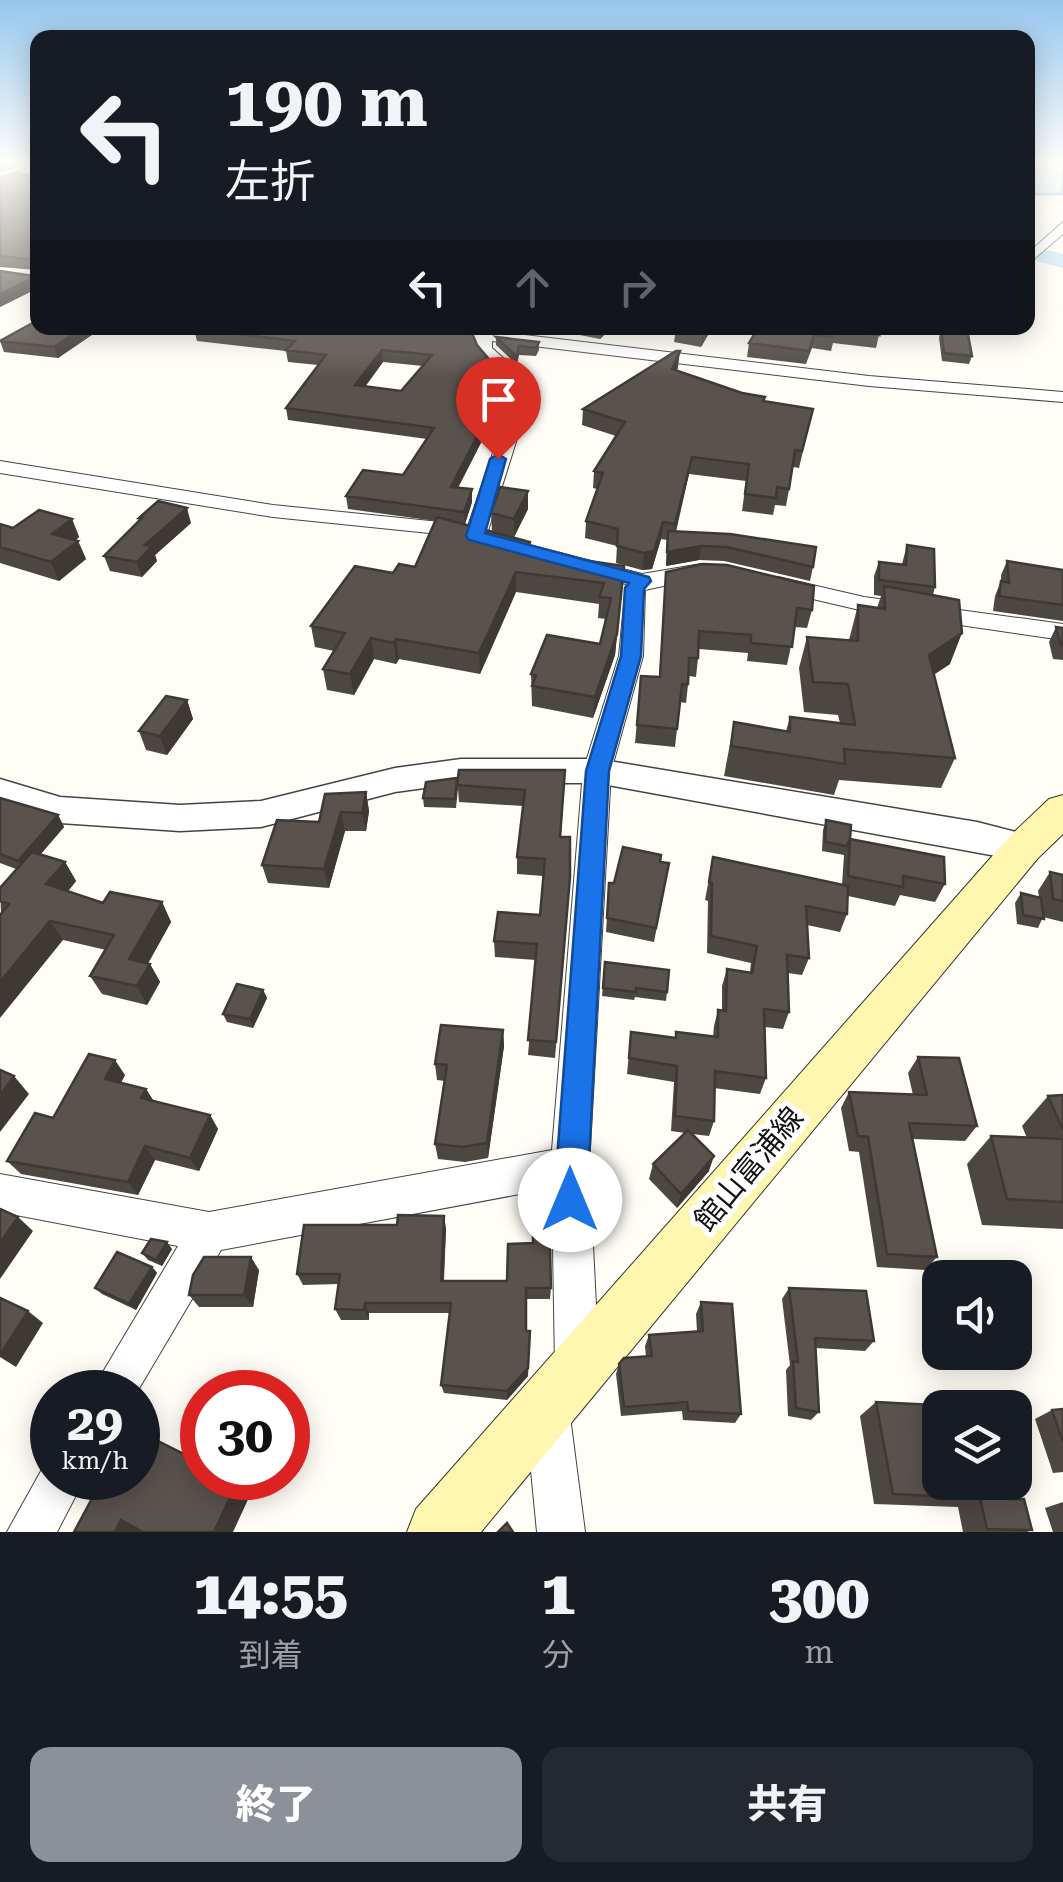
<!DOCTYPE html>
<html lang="ja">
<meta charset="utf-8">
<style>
:root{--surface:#171b24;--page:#242831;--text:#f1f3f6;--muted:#9ea1a6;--accent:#8c9099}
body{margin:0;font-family:"Roboto Serif","Noto Sans JP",serif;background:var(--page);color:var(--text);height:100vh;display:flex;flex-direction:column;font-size:38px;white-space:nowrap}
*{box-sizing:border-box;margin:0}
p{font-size:32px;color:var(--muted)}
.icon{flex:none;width:55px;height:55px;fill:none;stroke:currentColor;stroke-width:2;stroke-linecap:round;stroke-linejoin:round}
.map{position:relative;height:1532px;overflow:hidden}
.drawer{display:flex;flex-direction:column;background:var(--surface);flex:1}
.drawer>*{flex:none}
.banner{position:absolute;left:30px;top:30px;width:1005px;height:305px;border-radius:20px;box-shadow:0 5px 25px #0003;background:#171b24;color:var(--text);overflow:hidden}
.tools{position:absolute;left:922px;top:1260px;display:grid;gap:20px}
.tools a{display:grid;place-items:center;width:110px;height:110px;border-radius:20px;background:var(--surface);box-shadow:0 5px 25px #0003;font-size:50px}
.speed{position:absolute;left:30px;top:1370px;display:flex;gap:20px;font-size:50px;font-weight:700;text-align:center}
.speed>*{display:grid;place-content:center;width:130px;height:130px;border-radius:50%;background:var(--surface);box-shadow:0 5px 25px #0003;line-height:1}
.speed small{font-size:25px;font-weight:400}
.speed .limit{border:15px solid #d22;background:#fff;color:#111}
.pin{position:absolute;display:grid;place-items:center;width:85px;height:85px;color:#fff;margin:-102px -42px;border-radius:50% 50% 50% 0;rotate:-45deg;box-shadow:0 0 10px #0007}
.pin .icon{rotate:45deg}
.me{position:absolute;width:110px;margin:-55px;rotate:0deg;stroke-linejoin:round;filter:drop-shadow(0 0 8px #0008)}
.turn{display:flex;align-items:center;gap:35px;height:210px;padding:0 30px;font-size:45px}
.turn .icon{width:130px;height:130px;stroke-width:2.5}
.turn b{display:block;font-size:70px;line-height:85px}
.lanes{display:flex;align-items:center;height:95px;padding:0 30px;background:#0003;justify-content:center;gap:50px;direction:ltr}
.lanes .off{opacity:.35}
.eta{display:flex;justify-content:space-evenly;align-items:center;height:170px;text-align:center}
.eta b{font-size:60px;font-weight:800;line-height:70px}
.action{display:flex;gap:20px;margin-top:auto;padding:20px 30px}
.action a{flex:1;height:115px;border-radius:20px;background:var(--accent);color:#fff;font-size:40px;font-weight:800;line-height:115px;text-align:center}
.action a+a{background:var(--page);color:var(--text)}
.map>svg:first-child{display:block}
.water{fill:#b9e0f7;stroke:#3f96cf;stroke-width:2.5}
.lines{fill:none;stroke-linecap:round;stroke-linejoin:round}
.river{fill:#b9e0f7;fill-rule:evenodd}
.minor-casing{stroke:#444;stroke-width:2}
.tertiary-casing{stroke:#444;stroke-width:3}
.secondary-casing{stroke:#333;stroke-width:2}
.minor{fill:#fff;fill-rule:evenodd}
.tertiary{fill:#fff;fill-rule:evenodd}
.secondary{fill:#fff6b0;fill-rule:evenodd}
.wall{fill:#4d4742;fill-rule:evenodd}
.shaded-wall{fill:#3f3936}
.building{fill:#5a524d;stroke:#3f3936;stroke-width:2.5;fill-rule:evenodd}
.route{fill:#1a73e8;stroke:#114b97;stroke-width:2.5}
.labels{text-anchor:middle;stroke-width:10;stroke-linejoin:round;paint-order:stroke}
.near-street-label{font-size:30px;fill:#111;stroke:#fff}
</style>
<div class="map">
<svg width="1063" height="1532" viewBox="0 0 1063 1532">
<rect width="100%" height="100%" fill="#fffdf5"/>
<!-- water -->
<path class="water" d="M1028,164h35v30h-35z"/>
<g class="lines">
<!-- river -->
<path class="river" d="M1028,245l35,9v14l-35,-9z"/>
<defs>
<path id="minor" d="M38,165v7l-38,13v-8z
M1063,222v12l-35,30v-11z
M411,328l72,2 386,46 194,16v10l-194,-16 -377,-45v7l30,27 9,19 -44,140 155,40 59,-10 11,7 -3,5 -64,14 -2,66 -32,115 -22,395 10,199 -7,15 -15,7 -15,-7 -7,-15 -3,-177 -331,62 -84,142h-46l87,-146 -178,-34v-38l209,38 343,-62 31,-379 36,-115 7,-72 -187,-50 -166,-17 -273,-44v-12l273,44 167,17 27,7 46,-135c-8,-21 -37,-32 -38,-55l-56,-6z
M778,577l86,20 199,27v16l-199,-29 -94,-22 -3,-5 3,-5z
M547,1387l16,6 6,16 16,123h-48l-12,-123 6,-16z
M52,1459v19h33l-28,54h-50l39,-70z"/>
<path id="tertiary" d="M461,759h136l380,63 59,15 5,10 -5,10 -12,4 -427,-78h-136l-66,9 -134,35 -81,4 -120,-8 -60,-19v-25l60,18 120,8 81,-4 134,-33z"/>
<path id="secondary" d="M1063,795v39l-25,24 -557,674h-74l9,-23 594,-673 39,-37z"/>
</defs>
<!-- minor casing -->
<use href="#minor" class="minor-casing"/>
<!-- tertiary casing -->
<use href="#tertiary" class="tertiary-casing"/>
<!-- secondary casing -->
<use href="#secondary" class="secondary-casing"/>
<!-- minor -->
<use href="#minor" class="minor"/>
<!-- tertiary -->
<use href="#tertiary" class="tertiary"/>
<!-- secondary -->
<use href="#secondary" class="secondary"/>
</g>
<!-- wall -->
<path class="wall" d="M38,176v112l-38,19v-36l34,5 2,-6 -36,-3v-89z
M38,328h64l-44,30 -54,-6 -4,-11z
M494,328h117l-11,11 -51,-10 -2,5z
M676,328h36l-11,19 -27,-5z
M758,328h118l3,7 -3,13 -43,-5 -2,8 -19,-3 -6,16 -59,-7 2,-14z
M194,329l283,16 32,38v11l-10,28 -7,-1 -34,67 14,14 -7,22 65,18v11l94,13 -9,89 -22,63 -61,-12 -1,-32 69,-30 6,-25 -8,-1 1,-14 -83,-12 -36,82 -81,-15 -3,5 -22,-5 -20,36 -27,-5 -4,-21 11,-18 -19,-4 -4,-21 82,-53 22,-6 21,-46 -88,-12 -2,-13 57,-21 24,-36 -139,-19 -2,-12 32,-43 -30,-3 -2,-11 -89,-10zM383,362l40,4 -22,25 -36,-4z
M941,329l31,27 -3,8 -27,-3 -3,-23z
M496,337l43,5v8l-3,6 -17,-1 -2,10 -21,-20z
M678,367l-1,4 87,31 49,7 -14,59 -6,-1 -7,39 -11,-1 -2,10 -31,-4 4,-30 -57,-7 -13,58 137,35 -3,14 -86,-20 -25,-1 -33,6 1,-26 -6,-1 -9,30 -10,1 -26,-7 1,-17 -32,-8 1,-17 11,-32 -4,-1 1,-17 22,-35 -34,-11 1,-16z
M528,509l-14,28 -22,-6 -1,-18z
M139,518l52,5 -36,32 2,6 -15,16 -32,-6 -6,-15 36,-35z
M72,519l7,18 -3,3 2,1 8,18 -27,22 -59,-18v-39l13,4z
M907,545l28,42 -2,8 17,69 -16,10 21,84 -14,30 -102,-8 -5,15 -110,-19 10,-54 52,9 4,-14 50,6 -2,-8 -34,-3 -5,-44 8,-31 42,3 9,-35 19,3 4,-12 -7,-1v-19l5,-14 23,2z
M1007,561l56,9v51l-70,-10 2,-15 6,-15v-6z
M666,572l146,38 -5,18 -12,-1 -8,38 -40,-4 1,-8 -49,-4 -3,28 -7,-1 -3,27 -6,-1 -5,45 -40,-4 6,-67 18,1z
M1056,627l7,1v32l-10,-1 -4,-17z
M187,700l6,19 -26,36 -21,-5 -7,-19z
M565,770l-4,67 8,57 -14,164 -27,-3 8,-95 -41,-3 -1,-16 46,-26 3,-39 -26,-2v-17l6,-51 -64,-4 -1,-13 -2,19 -32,-1 -1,-9 3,-16z
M366,792l3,19 -3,20h-21l-16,57 -61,-5 -6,-18 57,-43z
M0,798l58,17 6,12 -23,27 24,8 11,19 -8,10 35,12 59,-1 9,20 -23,41 2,1 10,18 -13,23 -45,-11 -12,-18 16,-26 -43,-10 -62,-27 -1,-25 16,-19 -16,-6z
M826,820l24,19 95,45 -10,18 -35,-7 -5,11 -47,-10 -1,18 -7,18 -33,-7 2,33 -7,17 -14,-2 1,39 -6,17 -18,-2 1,51 -6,16 -46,-6v33l-5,15 -17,-2 17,37 -32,37 -28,-29 4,-15 32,-31 -14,-2 3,-49 -47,-8 4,-42 44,6 1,-6 37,5 1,-11 4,-16h4v-24l5,-17 23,3 1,-9 -44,-10 1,-52 -3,-1 8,-43 129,28 2,-30 -22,-4 1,-21z
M660,862l9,1 -15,79 -48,-10 3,-49h5z
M1050,872l13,3v47l-20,-5 -5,11 -21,-4 -2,-21 6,-10 18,4 -1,-6z
M605,962l62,30 -1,9 -31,-4 -1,3 -32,-4z
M263,990l4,8 -14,30 -26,-6 -4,-8z
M503,1030l1,16 -16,112 -23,4 -27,-3 -3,-15 10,-63 -8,-1 -2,-16z
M918,1057l59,69 -12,15 -52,-2 24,118 -12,13 -48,-3 -18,-115 -10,-1 -8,-43 8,-16 64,3 -5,-22z
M125,1075l-4,8 25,6 8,13 56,13 8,14 -19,42 -44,-11 -17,35 -117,-21 -14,-13 46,-43z
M1063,1095v134l-81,-4 -15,-61 24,-28 36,2 -5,-12 26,-30z
M446,1228l-2,53 107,7 -1,11h-24l2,77 -21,24 -63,-7 -3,-8 9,-72h-81v7h-28l-6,-11 4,-25 -36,1 -6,-11z
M172,1249l-10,17 -14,-6 -6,-7z
M152,1267l5,6 -21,37 -34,-16 -7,-6z
M259,1270l-6,37h-54l-10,-12z
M789,1288l85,53 -9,10 -49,-3 3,64 -8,8 -23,-4 -2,-46 4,-5 -8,-66z
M701,1302l40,112 -6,9 -52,-3 -1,-9 -61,5 -5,-42 3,-10 27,-7 -1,-11 4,-11 48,-4 -1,-17z
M876,1402l132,97 24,31 -5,2h-64l-5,-25 -84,-3 -14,-88z
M1063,1409v63l-10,1 -18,-54 17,-9z
M1063,1502v30h-10l-8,-24z"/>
<!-- shaded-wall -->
<path class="shaded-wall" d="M0,164h20v1l-20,9z
M38,276v12l-38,19v-13z
M82,328h20l-44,30 -4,-11z
M600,328h11l-11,11z
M706,328h6l-11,19 2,-14z
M382,350l1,12 -26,35 -2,-12z
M680,351l-2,16 -8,18 2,-16z
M509,383v11l-10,28v-12z
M491,409l1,12 -40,78 -1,-12z
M692,457l-3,17 -16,67 2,-17z
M472,489v13l-7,22 -1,-12z
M528,491v18l-14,28v-18z
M187,508l4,15 -36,32 2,6 -15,16 -5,-15 8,-17z
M72,519l7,18 -19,15 -8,-18z
M663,522l-2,17 -9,30 -10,1 2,-17z
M78,541l8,18 -27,22 -8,-19z
M701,546l-2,14 -33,6 1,-14z
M516,572v20l-36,82 -1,-21z
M622,587l-7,68 -22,63 2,-21z
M962,633l-12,31 -33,22 12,-31z
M371,638l3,21 -20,36 -4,-21z
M396,639l3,20 -3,5 -2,-21z
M187,700l6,19 -26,36 -7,-19z
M366,792l3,19 -3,20 -4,-18z
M341,812l4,19 -16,57 -5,-19z
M58,815l6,12 -39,45 -7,-11z
M65,862l11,19 -18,23 -12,-20z
M162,902l9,20 -31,56 -11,-19z
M50,921l13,19 -63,78v-36z
M150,964l10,18 -13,23 -10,-19z
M263,990l4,8 -14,30 -3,-9z
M503,1030l1,16 -16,112 -1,-15z
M115,1060l10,15 -10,18 -10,-14z
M14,1076l15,18 -29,38v-37z
M146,1089l9,14 -14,-5z
M210,1115l8,14 -19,42 -9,-13z
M145,1146l10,14 -17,35 -10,-13z
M714,1156l-5,15 -32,37 4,-14z
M444,1216l2,12 -3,64 -2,-11z
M18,1217l15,14 -33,48v-36z
M167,1242l5,7 -10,17 -6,-6z
M251,1257l8,13 -6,37 -9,-12z
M152,1267l5,6 -21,37 -7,-6z
M365,1303l4,10v7l-5,-10z
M28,1311l15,12 -27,44 -16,-10v-2z
M530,1341l-2,35 -21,24v-9z
M239,1478h19l-25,54h-19z
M121,1520l21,9 -2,3h-25z"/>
<!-- building -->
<path class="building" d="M17,173l21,3v87l-3,-3 -35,-4v-78z
M38,265v11l-38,18v-23l34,5z
M38,320v8h44l-28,19 -54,-6z
M196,328h240l35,3 6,14 32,38 -10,27 -8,-1 -40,78 21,2 -8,23 -118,-16 17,-26 40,5 31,-47 -148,-20 40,-53 -40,-5 9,-9 -101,-12zM382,350l50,5 -31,36 -46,-6z
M676,328h30l-3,5 -27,-4z
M758,328h118l3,7 -43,-5 -2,7 -20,-2 -5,16 -60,-8z
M941,329h26l5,27 -28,-3z
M496,337l43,5 -3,6 -17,-2 -2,11z
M676,351h4l-8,18 70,24 23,4 -2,4 50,8 -11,42 -7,-1 -6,39 -12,-2 -1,11 -31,-4 4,-30 -57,-7 -17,67 -12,-2 -9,29 -10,2 -27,-7 1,-17 -32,-8 17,-48 -9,-2 31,-49 -42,-13z
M500,487l28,4 -14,28 -23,-6z
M158,501l29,7 -42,37 7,1 -15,16 -33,-6 38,-38h-3z
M39,510l33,9 -20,15 26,7 -27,21 -51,-15v-23l13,4z
M437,517l93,25 -3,10 97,14 -7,68 -22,63 -63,-11 4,-11 -5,-1 16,-39 53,9 11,-46 -12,-1 5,-14 -88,-11 -37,81 -83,-14 -2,4 -23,-5 -21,36 -27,-5 22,-36 -34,-7 44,-60 38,7 6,-9 16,3z
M668,531l62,3 86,13 -3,20 -86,-20 -26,-1 -34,6z
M907,545l27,4 1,38 -56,-7v-18l27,3z
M1007,561l56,9v35l-64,-9 2,-15 8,2z
M703,564l24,1 87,21 -2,24 -15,-2 -5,39 -41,-4v-8l-52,-4 -1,27h-9l-1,26h-6l-5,45 -40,-4 4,-49 19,1 6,-105z
M884,586l75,14 3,33 -33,22 26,103 -111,-9 1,15 -114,-18 3,-24 56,10v-15l65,8 -7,-41 -35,-2 -6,-45 51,4v-36l27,4z
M1056,627l7,1v17h-2z
M166,696l21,4 -27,36 -21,-5z
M459,770h106l-5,67h10v40l-14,165 -28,-2 9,-96 -43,-3 4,-29 42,3 5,-56 -28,-2 8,-67 -68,-5z
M457,778l-2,21 -32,-1 3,-16z
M366,792l-4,21 -21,-1 -17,57 -62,-4 15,-45 42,2 6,-28z
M0,798l58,17 -40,46 -18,-7z
M826,820l25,5 -1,14 -3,7 -22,-4z
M850,839l94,18 1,27 -42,-8v11l-55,-11z
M623,847l38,8 -1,7 9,1 -13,65 -49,-10 2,-35h5z
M32,852l33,10 -19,22 57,19 7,-11 52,10 -33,57 21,5 -13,22 -47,-10 24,-41 -64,-14 -50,61v-67l9,-11 -9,-3v-13z
M713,857l135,29 -1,28 -41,-8 3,52 -22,-3 2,57 -25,-3 2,69 -51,-7 -1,50 -39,-5 2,-50 -48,-8 2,-26 45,6v-6l42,5v-27l8,1 1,-42 25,4 5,-27 -46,-10 1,-53 -3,-1z
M1050,872l13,3v26l-10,-2z
M1021,893l20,5 3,21 -21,-4z
M605,962l64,8 -2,22 -31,-4v4l-33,-4z
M237,984l26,6 -13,29 -27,-5z
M441,1025l62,5 -16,113 -24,4 -28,-3 12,-79 -12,-1z
M89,1054l26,6 -10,19 41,10 -5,9 69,17 -20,43 -45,-12 -17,36 -121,-21 28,-48 18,5z
M918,1057l41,1 18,68 -68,-3 28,134 -50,-3 -19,-117 -10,-1 -9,-44 78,3z
M0,1070l14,6 -14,19z
M1063,1095v35l-15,-34z
M688,1130l26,26 -33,38 -28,-30z
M991,1136l72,3v63l-56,-3z
M533,1201h16l2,87h-25v43h4l-2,37 -21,23 -66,-6 10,-82h-86l-1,7 -29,-1 5,-35h-43l7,-49h93l1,-10 46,1 -3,65h66l1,-37 25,-1z
M0,1209l18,8 -18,26z
M151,1239l16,3 -11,18 -14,-7z
M117,1252l35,15 -23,37 -34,-16z
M204,1257h47l-7,38h-55l4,-20z
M789,1288l77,3 8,50 -59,-3 4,74 -23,-4 -3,-47 5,1z
M0,1298l28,13 -28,44z
M701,1302l31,2 9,110 -53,-3 -1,-9 -63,5 -5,-43 5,-6 28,-2 -3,-21 54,-4z
M876,1402l116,6h-52v74h68v17h16l8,31 -45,-1 -7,-31 -87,-4z
M1063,1409v33l-11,-32z
M138,1431l56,28 7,-16 1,35h37l-25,54h-71l-22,-12 -6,12h-41l29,-54h35z
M507,1523l6,9h-15z"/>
<!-- sky -->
<linearGradient id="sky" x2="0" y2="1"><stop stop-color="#95c6ee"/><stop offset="0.43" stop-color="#fffefa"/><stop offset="1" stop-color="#fffefa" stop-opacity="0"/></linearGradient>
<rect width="1063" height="378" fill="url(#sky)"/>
<!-- route -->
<path class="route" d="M498,454l8,5 -21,74 164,44 2,4 -7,8 -3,67 -32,115 -22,429 -5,12 -12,5 -11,-5 -5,-12 32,-429 35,-115 4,-68 4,-5 -160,-43 -3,-4 24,-77z"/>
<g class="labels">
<!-- near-street labels -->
<g class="near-street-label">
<text transform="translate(749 1169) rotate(-50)" y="10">館山富浦線</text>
</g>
</g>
</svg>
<div class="tools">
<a><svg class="icon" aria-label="sound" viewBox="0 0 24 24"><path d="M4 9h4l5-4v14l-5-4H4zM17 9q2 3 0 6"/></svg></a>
<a><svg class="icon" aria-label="layers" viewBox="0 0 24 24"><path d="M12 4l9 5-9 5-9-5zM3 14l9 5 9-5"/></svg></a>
</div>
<div class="speed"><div>29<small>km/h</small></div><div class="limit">30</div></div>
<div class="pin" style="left:498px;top:459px;background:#d93025"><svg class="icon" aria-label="arrive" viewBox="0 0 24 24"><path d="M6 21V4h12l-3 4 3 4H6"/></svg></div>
<svg class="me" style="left:570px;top:1200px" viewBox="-20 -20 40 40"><circle r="19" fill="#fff"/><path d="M0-13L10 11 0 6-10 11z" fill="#1a73e8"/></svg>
<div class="banner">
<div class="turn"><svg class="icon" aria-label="left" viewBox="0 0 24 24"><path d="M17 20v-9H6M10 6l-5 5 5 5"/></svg><div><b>190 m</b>左折</div></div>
<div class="lanes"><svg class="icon" aria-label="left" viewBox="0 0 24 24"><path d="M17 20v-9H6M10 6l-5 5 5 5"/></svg><svg class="icon off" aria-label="ahead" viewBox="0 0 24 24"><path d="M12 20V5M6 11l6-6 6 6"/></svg><svg class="icon off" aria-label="right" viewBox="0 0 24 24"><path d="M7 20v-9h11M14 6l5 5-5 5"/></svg></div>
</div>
</div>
<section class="drawer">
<div class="eta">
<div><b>14:55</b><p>到着</p></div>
<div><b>1</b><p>分</p></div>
<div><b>300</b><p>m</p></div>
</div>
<div class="action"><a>終了</a><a>共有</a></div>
</section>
